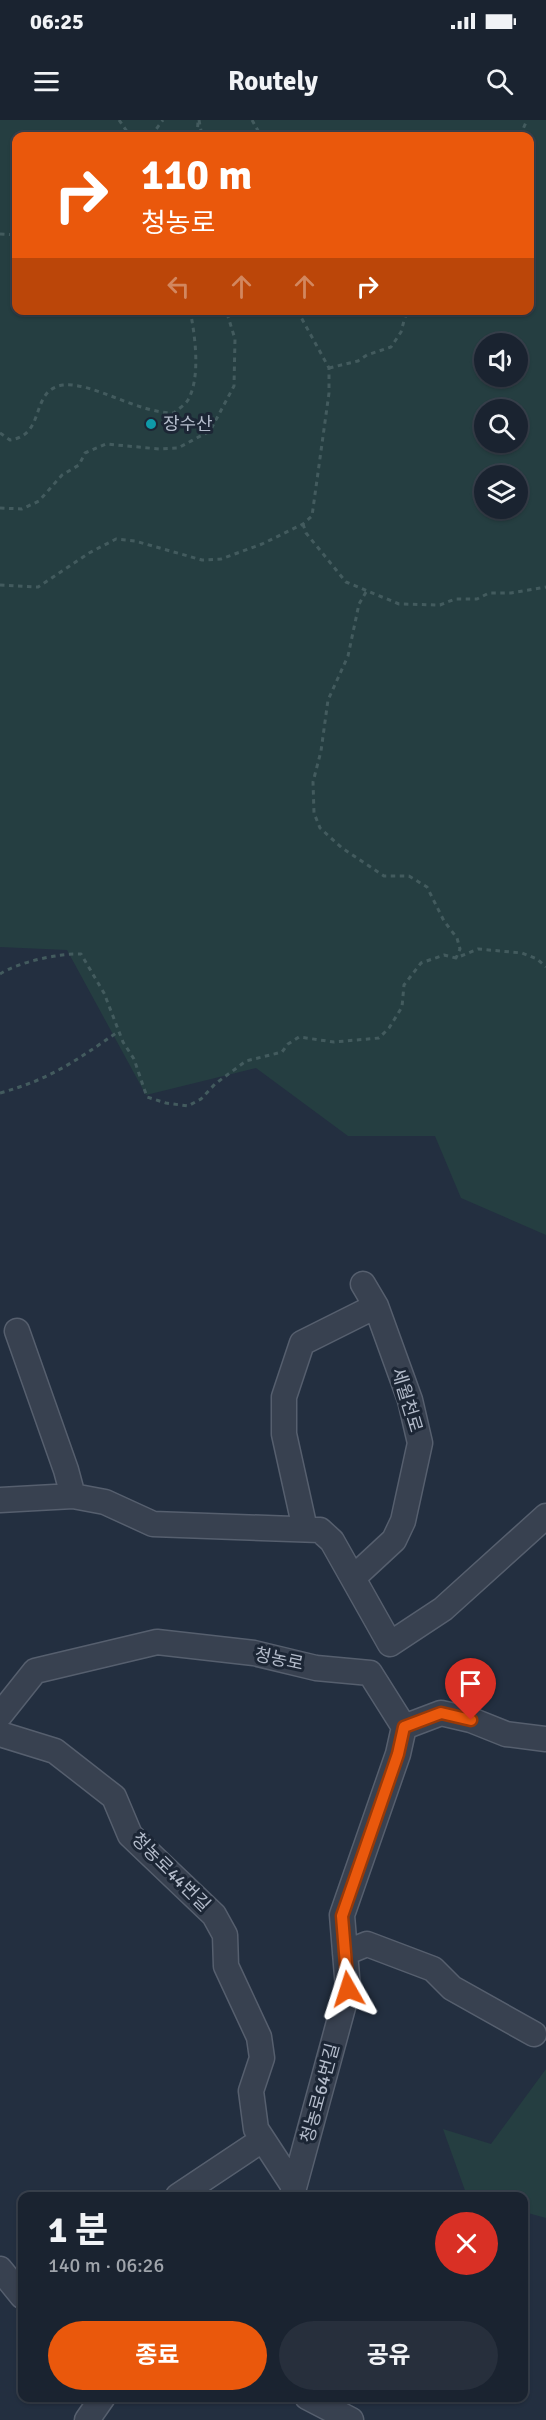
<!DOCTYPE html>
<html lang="ko">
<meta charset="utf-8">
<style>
:root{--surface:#1a2330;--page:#272f3c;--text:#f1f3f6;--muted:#9fa4ab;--line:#38404c;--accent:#ea580c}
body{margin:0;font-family:Signika,"Noto Sans KR",sans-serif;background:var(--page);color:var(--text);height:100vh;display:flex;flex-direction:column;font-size:22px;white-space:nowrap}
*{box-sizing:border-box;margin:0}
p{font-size:20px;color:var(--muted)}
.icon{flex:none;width:33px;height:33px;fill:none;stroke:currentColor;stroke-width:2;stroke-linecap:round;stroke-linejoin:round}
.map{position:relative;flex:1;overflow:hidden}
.side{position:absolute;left:18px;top:2072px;width:510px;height:210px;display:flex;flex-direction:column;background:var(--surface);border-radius:12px;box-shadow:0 2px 4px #0004,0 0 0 2px var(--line)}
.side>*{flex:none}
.guide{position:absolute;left:12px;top:12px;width:522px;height:183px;border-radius:12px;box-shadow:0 2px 4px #0004,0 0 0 2px var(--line);background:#ea580c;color:#fff;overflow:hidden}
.tools{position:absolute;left:474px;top:213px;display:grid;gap:12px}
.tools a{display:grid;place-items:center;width:54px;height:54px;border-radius:50%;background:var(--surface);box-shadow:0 2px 4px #0004,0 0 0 2px var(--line);font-size:30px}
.pin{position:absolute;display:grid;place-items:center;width:51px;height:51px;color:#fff;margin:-62px -26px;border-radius:50% 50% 50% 0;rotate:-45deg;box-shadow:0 0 6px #0007}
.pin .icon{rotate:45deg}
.me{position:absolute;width:66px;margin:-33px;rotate:354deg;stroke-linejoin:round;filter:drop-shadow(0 0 4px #0008)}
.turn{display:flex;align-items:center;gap:21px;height:126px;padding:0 30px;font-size:27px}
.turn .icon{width:78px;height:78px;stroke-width:2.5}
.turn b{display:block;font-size:42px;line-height:51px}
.lanes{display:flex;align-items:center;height:57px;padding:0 30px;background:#0003;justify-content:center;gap:30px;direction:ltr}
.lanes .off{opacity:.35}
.round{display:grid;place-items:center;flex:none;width:63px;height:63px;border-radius:32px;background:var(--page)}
.summary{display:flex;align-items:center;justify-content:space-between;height:102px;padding:0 30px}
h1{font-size:36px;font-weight:700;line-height:45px}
.primary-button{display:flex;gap:12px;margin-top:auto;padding:12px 30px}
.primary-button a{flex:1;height:69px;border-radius:36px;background:var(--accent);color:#fff;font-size:24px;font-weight:700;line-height:69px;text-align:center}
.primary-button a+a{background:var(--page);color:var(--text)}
.status{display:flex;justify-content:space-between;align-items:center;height:42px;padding:0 30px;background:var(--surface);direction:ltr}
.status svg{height:16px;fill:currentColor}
header{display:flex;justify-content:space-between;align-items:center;height:78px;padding:0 30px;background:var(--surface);font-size:27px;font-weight:700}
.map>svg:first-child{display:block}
.green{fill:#253e41;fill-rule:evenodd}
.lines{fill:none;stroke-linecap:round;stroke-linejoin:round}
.minor-casing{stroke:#565f6e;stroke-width:27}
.path{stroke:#435b5e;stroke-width:3;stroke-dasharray:4.5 4.5;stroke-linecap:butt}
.minor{stroke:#384150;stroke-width:24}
.route-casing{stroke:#983908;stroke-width:15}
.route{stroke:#ea580c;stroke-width:10}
.culture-dot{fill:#0f9aa8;stroke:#1c2635;stroke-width:2}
.labels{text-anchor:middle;stroke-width:6;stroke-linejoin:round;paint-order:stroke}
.poi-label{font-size:18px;fill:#b4bccb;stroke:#1c2635;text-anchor:start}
.street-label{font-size:18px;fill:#b4bccb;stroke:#1c2635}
</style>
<div class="status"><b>06:25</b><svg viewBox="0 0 49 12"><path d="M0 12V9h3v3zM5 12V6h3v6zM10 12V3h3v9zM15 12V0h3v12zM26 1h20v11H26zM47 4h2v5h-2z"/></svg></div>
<header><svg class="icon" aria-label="menu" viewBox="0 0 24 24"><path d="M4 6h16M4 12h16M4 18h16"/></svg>Routely<svg class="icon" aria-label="search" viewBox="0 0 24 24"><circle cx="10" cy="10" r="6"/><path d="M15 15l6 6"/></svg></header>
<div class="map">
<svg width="546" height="2300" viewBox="0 0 546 2300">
<rect width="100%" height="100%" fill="#232f40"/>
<!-- green -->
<path class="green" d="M0,0h546v1115l-85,-37 -26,-62h-87l-92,-68 -110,27 -79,-145 -67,-3zM16,16h514v174h-514zM484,224h34v32h-34zM484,290h34v32h-34zM484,356h34v32h-34z
M546,1949v149l-22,-6v-16h-57l-24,-67 48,15z"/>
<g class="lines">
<defs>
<path id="minor" d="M17,1211l49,139 7,26
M0,1380l73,-4 32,6 48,22 167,6 12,11 58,103 53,-35 103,-93
M305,1409l-21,-95v-37l18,-54 74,-37
M353,1458l41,-38 9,-19 17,-78 -10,-43 -34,-94 -13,-22
M0,1595l35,-44 122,-29 97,11 62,15 54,5 34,54 37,-14 30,7 35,14 40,5
M0,1614l55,17 59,46 16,38 84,80 11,20 1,31 33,71 3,21 -11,33 5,38 38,58
M345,1833l22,-9 66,25 19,19 82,46
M292,2075l56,-206 -6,-74 56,-161 6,-27
M178,2076l84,-56
M0,2149l22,27
M307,2277l44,23
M87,2300l16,-23"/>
</defs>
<!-- minor casing -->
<use href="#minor" class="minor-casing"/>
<!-- path -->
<path class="path" d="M119,0l11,16
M199,0l3,16
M252,0l9,16
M151,16l12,-16
M197,16l1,-14
M520,16l7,-16
M0,114l16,1
M329,248l29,-7 9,-6 24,-8 10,-15 4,-15 8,-7
M0,313l10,7c37,-5 19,-50 53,-55 30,-3 74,28 111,28 4,-4 11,-8 14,-13 13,-23 7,-65 2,-90
M0,388l22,1 17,-8 23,-26 17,-10 6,-12 21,-9 53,5 19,-1 32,-17 24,-45 1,-47 -9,-29
M303,404l3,9 40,49 53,22 41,1 15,-6h22l12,-6h22l35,-6
M0,465l38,2 51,-34 27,-14 19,2 67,19 19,-1 41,-15 41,-20 9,-8 17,-123v-25l-32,-58
M366,472l-7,12 -11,52 -20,44 -7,51 -8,31 1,31 6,15 22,20 42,28h25l18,11 17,34 13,17 3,11 -4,9
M0,854c18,-12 60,-21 81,-20l23,39 19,49 11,17 13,38 19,6 22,3 13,-7 14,-15 31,-23 36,-9 6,-8 11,-7 35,5 45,-4 10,-10 13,-21 2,-22 17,-22 23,-8 12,3 22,-9 44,4 15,6 9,8
M0,973c51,-14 77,-33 119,-62"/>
<!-- minor -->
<use href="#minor" class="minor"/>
</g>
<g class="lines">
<defs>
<path id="route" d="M348,1869l-6,-73 56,-162 6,-27 37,-14 30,7"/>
</defs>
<!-- route casing -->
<use href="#route" class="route-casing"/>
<!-- route -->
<use href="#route" class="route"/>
</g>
<!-- markers -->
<circle class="culture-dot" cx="151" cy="304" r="6"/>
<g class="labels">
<!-- poi labels -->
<g class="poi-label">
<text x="163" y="310">장수산</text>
</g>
<!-- street labels -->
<g class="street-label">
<text transform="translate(407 1280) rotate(73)" y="6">세월천로</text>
<text transform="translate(279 1539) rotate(12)" y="6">청농로</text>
<text transform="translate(171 1752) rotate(45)" y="6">청농로44번길</text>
<text transform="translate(320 1973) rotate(-75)" y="6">청농로64번길</text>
</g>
</g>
</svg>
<div class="tools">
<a><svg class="icon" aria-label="sound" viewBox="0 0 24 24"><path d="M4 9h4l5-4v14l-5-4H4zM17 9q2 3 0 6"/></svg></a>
<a><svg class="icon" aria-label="search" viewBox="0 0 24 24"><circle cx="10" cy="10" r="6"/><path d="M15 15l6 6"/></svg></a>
<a><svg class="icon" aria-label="layers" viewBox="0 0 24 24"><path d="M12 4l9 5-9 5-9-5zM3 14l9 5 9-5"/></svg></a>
</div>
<div class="pin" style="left:471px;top:1600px;background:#d93025"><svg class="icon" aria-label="arrive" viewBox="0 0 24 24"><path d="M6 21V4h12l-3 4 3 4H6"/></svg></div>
<svg class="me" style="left:348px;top:1869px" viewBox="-20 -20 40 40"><path d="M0-17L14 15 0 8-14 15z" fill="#ea580c" stroke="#fff" stroke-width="4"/></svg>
<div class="guide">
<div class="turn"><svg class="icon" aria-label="right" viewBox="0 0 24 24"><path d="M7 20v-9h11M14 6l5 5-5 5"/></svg><div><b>110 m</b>청농로</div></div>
<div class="lanes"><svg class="icon off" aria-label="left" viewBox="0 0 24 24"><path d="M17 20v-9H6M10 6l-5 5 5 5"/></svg><svg class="icon off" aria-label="ahead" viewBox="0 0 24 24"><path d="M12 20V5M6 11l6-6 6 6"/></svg><svg class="icon off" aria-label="ahead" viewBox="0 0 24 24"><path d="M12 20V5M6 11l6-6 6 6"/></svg><svg class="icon" aria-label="right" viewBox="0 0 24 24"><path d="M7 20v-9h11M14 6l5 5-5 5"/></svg></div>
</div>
<section class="side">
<div class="summary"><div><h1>1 분</h1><p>140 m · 06:26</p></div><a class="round" style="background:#d93025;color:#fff"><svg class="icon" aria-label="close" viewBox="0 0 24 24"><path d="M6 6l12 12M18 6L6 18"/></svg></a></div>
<div class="primary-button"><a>종료</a><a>공유</a></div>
</section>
</div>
